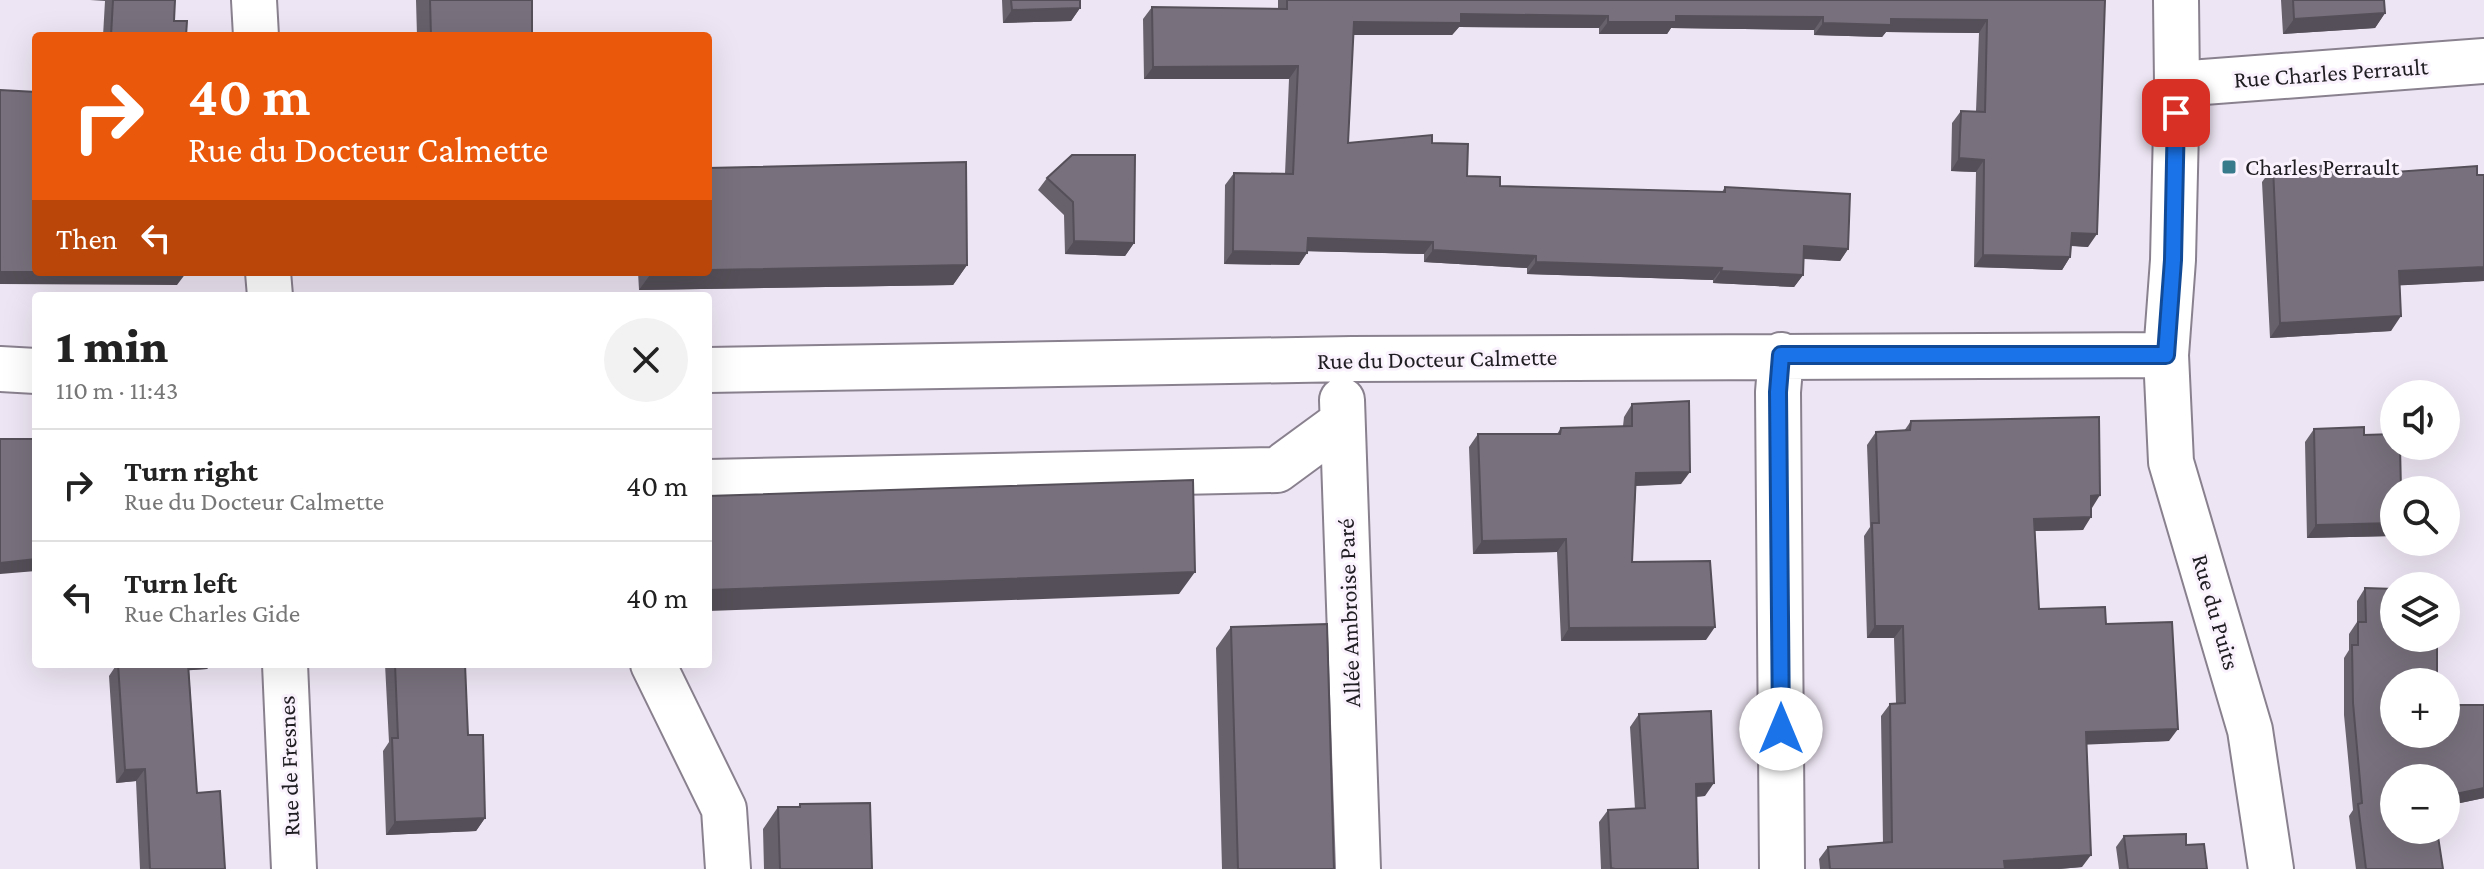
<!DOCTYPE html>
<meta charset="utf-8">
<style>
:root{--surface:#fff;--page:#f2f2f2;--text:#222;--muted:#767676;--line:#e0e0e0}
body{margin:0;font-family:"Crimson Pro",serif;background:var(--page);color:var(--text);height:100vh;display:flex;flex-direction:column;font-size:30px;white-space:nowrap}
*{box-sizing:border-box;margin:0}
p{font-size:26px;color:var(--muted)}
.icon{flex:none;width:44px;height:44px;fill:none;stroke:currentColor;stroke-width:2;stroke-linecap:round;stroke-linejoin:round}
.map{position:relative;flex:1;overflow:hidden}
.side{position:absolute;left:32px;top:292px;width:680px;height:376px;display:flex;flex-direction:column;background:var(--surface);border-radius:8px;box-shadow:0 8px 32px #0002}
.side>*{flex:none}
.banner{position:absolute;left:32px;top:32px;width:680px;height:244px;border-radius:8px;box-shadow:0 8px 32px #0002;background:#ea580c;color:#fff;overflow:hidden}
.buttons{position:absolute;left:2380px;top:380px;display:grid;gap:16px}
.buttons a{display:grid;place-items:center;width:80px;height:80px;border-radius:50%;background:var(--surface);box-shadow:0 8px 32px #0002;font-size:40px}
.pin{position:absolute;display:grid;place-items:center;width:68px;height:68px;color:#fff;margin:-34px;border-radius:16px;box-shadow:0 4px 12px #0006}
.me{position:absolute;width:88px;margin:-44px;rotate:0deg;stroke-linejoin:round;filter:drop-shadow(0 0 6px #0008)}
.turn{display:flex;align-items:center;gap:28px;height:168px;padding:0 24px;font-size:36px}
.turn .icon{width:104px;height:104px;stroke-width:2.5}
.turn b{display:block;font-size:56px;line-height:68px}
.then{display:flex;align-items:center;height:76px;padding:0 24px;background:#0003;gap:16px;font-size:30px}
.round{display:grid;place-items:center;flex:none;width:84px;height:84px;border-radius:42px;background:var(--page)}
.summary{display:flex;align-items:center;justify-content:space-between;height:136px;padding:0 24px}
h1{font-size:48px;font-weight:800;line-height:60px}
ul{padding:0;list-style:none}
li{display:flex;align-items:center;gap:24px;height:112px;padding:0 24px;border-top:2px solid var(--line)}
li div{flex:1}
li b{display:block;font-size:30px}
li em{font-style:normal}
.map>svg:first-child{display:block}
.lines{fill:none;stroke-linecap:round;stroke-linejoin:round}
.minor-casing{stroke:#8a818f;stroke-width:48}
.minor{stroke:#fff;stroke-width:44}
.wall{fill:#67616c}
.shaded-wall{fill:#544f58}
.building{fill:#78717d;stroke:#544f58;stroke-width:2}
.route-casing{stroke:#114b97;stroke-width:20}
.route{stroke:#1a73e8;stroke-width:14}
.poi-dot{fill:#387b8b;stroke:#faf3fe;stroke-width:3}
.labels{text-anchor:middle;stroke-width:6;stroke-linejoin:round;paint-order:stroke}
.street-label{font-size:24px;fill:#201d22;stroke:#faf3fe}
.poi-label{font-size:24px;fill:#201d22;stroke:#faf3fe;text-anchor:start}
</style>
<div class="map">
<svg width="2484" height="869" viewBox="0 0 2484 869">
<rect width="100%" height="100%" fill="#ede5f3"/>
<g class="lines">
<defs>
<path id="minor" d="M254,0l2,36
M2176,0l1,84 -4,176 -7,95 5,107 79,268 21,139
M2177,84l307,-23
M268,272l2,24
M1781,355l-3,37 4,477
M0,369l36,2
M708,370l644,-11 814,-4
M1342,400l16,469
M708,482l569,-12 64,-47
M285,664l9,205
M653,664l71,145 4,60"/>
</defs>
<!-- minor casing -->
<use href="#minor" class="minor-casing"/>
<!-- minor -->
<use href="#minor" class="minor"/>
</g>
<!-- wall -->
<path class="wall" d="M90,0h85l-1,21 12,15h-83l2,-35z
M416,0h116v36h-115z
M1002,0h78v8l-9,13 -68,2z
M1278,0h827l-17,247 -17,-1 -1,11 -8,13 -88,-3 2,-95 -25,-1 1,-48 9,-12h15l3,-78 -93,-1 -4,5 -68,-2v-5l-143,-2 -4,6h-68v-6l-140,-1 -7,8h-99l-5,108h84l35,33 33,10 222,6 3,-5 123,62 -8,12 -36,-2 -1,16 -9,12 -81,-4v-3l-186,-6v-6l-103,-6v-8l-117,-3 -8,14 -75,-1 1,-79 9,-12 51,1 4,-95h-145l-1,-60 9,-12 126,2z
M2281,0h103l1,13 -10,15 -92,6z
M2273,167l122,5 89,109 -84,4 -9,46 -121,7 -8,-156z
M1047,178l87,65 -9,13 -60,-2 -1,-39 -26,-25z
M967,265l-14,20 -314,5 -1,-18h70z
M1632,404l49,80 -45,2 -4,76 74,78 -145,1 -4,-89 -84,2 -4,-107 9,-13h79l4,-6 62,-2 1,-9z
M1911,421l181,87 -9,22 -48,1 4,78 67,15 63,117 -82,3 -5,123 -23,2h-239l-1,-10 9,-12 55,-4 -2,-127 9,-12 6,-1 -2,-65h-27l-3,-102 6,-9 -3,-82 9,-13 28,-1z
M2314,429l50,6 30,55v43l-2,3 -85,2 -2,-96z
M2365,588l29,146 90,-29v93l-38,8v-28h-52l49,91h-87l-7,-53 4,-6 -9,-95v-57l5,-8v-16l8,-12v-21z
M1231,627l103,242h-112l-6,-221z
M117,664h94l-4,5 -18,1 8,123 28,76h-85l-4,-88 -20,2 -7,-107z
M385,664h80l3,71 17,83 -9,13 -90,4 -3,-84 6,-9z
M1639,714l66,82 -9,1 2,72h-97l-2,-47 9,-12 27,-1 -5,-82z
M800,804l72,65h-108l-1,-40 15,-22h20z
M2124,836l62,9 21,24h-88l-3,-22z"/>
<!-- shaded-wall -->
<path class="shaded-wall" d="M1080,8l-9,13 -68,2 9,-13z
M2385,13l-10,15 -92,6 11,-15z
M1461,14l147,2 -9,12 -140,-1 -7,8h-107l9,-13z
M1676,16l147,1 -9,13 -143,-2 -4,6h-68l9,-12z
M1891,19l96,1 -8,13 -93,-1 -4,5 -68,-2 9,-12z
M1298,66l-9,13h-145l9,-12z
M1959,158l25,2 -8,12 -25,-1z
M2072,233l25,1 -9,13 -25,-2z
M1308,238l125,4 -9,12 -125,-3z
M1074,241l60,2 -9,13 -60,-2z
M1804,246l44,3 -8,12 -44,-3z
M1433,250l103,6 -9,12 -103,-6z
M1233,251l74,2 -8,12 -75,-1z
M1983,255l87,2 -8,13 -88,-3z
M1536,262l186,6 -9,12 -186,-6z
M967,265l-14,20 -314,5 13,-18h56v-2z
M2484,267v14l-95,5 10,-15z
M1721,271l82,4 -9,12 -81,-4z
M0,272l186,1 -9,12 -177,-1z
M2401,316l-10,15 -121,7 10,-15z
M1690,472l-9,12 -53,2 8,-13z
M2100,495l-8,13h-10l9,-12z
M2091,517l-8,13 -58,1 9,-12z
M2394,523v10l-2,3 -85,2 9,-13z
M1566,539l-9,13 -84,2 9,-13z
M36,559v12l-36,3v-11z
M1195,572l-16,22 -471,17v-21z
M1875,626h28l-9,12h-27z
M1715,627l-9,13 -145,1 8,-13z
M184,664h27l-4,5 -28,2z
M2178,729l-9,12 -91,4 8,-13z
M145,769l-9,12 -20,2 9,-13z
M1714,783l-9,13 -18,1 9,-13z
M2484,788v10l-38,8v-10z
M485,818l-9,13 -90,4 9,-13z
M2091,855l-9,12 -23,2h-60l5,-8z"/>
<!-- building -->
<path class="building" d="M113,0h62l-1,21h13l-1,15h-75z
M430,0h102v36h-101z
M1011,0h69v8l-68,2z
M1287,0h818l-8,234 -25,-1 -2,24 -87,-2 1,-95 -25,-2 2,-47 24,1 2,-92 -96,-1v6l-68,-2v-6l-147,-1v6h-68v-6l-147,-2v9l-107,-1 -6,121 84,-8v8l36,1 -1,32 33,1v9l225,6v-5l125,7 -2,55 -44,-3 -1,29 -82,-4 1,-3 -186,-6v-6l-103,-6v-8l-125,-4 -1,15 -74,-2 1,-78 59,1 5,-108 -145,1 -1,-60 135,2z
M2293,0h91l1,13 -91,6z
M0,90l36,2v180h-36z
M1072,155h63l-1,88 -60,-2 -1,-39 -26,-24z
M966,162l1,103 -259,5v-102z
M2395,164v8l82,-6v9h7v92l-85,4 2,45 -121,7 -7,-156z
M40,272h146v1z
M1689,401l1,71 -54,1 -4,89 78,-1 5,66 -146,1 -3,-89 -84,2 -4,-107h82l1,-6 71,-2v-22z
M2099,417l1,78 -9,1v21l-57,2 5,90 66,-2 1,17 66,-2 6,107 -92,3 5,123 -87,6 1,8h-175l-2,-22 64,-5 -2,-138 15,-1 -2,-77h-28l-3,-103h7l-3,-91 34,-2 1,-9z
M2364,427v8l30,-1v12h6l1,44h-7v33l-78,2 -2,-96z
M0,439h36v120l-36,4z
M1193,480l2,92 -487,18v-94z
M2365,588l29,1v49h43v44h-43v52h52v-29h38v83l-38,8v-18h-52v52h43l6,39h-77l-8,-65 4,-1 -9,-100 -1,-58h6v-23h8z
M1327,624l7,245h-96l-7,-242z
M118,664h70l9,129 23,-2 5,78h-75l-5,-100 -20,1z
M395,664h70l3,71h15l2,83 -90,4 -3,-84h6z
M1711,711l3,72 -18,1 2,85h-83l-4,-1 -3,-58 37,-2 -6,-94z
M870,803l2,66h-92l-2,-62h22v-3z
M2186,834v11l18,-1 3,25h-79l-4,-33z"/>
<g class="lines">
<defs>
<path id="route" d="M1781,729l-3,-337 3,-37h385l7,-95 3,-147"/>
</defs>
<!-- route casing -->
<use href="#route" class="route-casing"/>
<!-- route -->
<use href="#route" class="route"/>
</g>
<!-- markers -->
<rect class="poi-dot" x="2221" y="159" width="16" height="16" rx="4"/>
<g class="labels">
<!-- street labels -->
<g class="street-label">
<text transform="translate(2331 73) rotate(-4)" y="8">Rue Charles Perrault</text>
<text transform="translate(1437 359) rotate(-1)" y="8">Rue du Docteur Calmette</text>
<text transform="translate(2216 612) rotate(74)" y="8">Rue du Puits</text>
<text transform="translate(1349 613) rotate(-92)" y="8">Allée Ambroise Paré</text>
<text transform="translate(289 766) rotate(-92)" y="8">Rue de Fresnes</text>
</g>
<!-- poi labels -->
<g class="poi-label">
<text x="2245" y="175">Charles Perrault</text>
</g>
</g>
</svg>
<div class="buttons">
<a><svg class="icon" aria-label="sound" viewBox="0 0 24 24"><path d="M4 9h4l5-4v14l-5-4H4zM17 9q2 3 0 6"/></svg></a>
<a><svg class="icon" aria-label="search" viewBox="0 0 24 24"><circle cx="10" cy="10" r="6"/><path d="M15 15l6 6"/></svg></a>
<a><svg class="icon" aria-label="layers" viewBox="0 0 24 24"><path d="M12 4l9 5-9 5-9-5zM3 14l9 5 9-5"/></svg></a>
<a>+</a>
<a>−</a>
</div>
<div class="pin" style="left:2176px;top:113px;background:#d93025"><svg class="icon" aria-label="arrive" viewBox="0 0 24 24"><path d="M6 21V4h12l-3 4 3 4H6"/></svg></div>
<svg class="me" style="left:1781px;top:729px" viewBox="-20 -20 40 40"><circle r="19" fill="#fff"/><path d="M0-13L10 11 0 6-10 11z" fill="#1a73e8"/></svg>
<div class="banner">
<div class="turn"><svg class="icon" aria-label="right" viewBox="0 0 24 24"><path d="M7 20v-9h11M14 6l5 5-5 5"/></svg><div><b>40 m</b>Rue du Docteur Calmette</div></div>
<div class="then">Then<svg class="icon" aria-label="left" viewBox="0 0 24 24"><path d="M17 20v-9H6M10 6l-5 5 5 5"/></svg></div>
</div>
<section class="side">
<div class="summary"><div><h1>1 min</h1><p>110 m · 11:43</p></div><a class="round"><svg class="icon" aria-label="close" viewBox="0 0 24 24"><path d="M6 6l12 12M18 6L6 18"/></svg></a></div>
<ul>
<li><svg class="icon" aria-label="right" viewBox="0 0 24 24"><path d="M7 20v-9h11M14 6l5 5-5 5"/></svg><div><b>Turn right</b><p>Rue du Docteur Calmette</p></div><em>40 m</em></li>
<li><svg class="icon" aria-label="left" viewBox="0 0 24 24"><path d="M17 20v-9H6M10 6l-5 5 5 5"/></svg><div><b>Turn left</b><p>Rue Charles Gide</p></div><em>40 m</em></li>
</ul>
</section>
</div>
